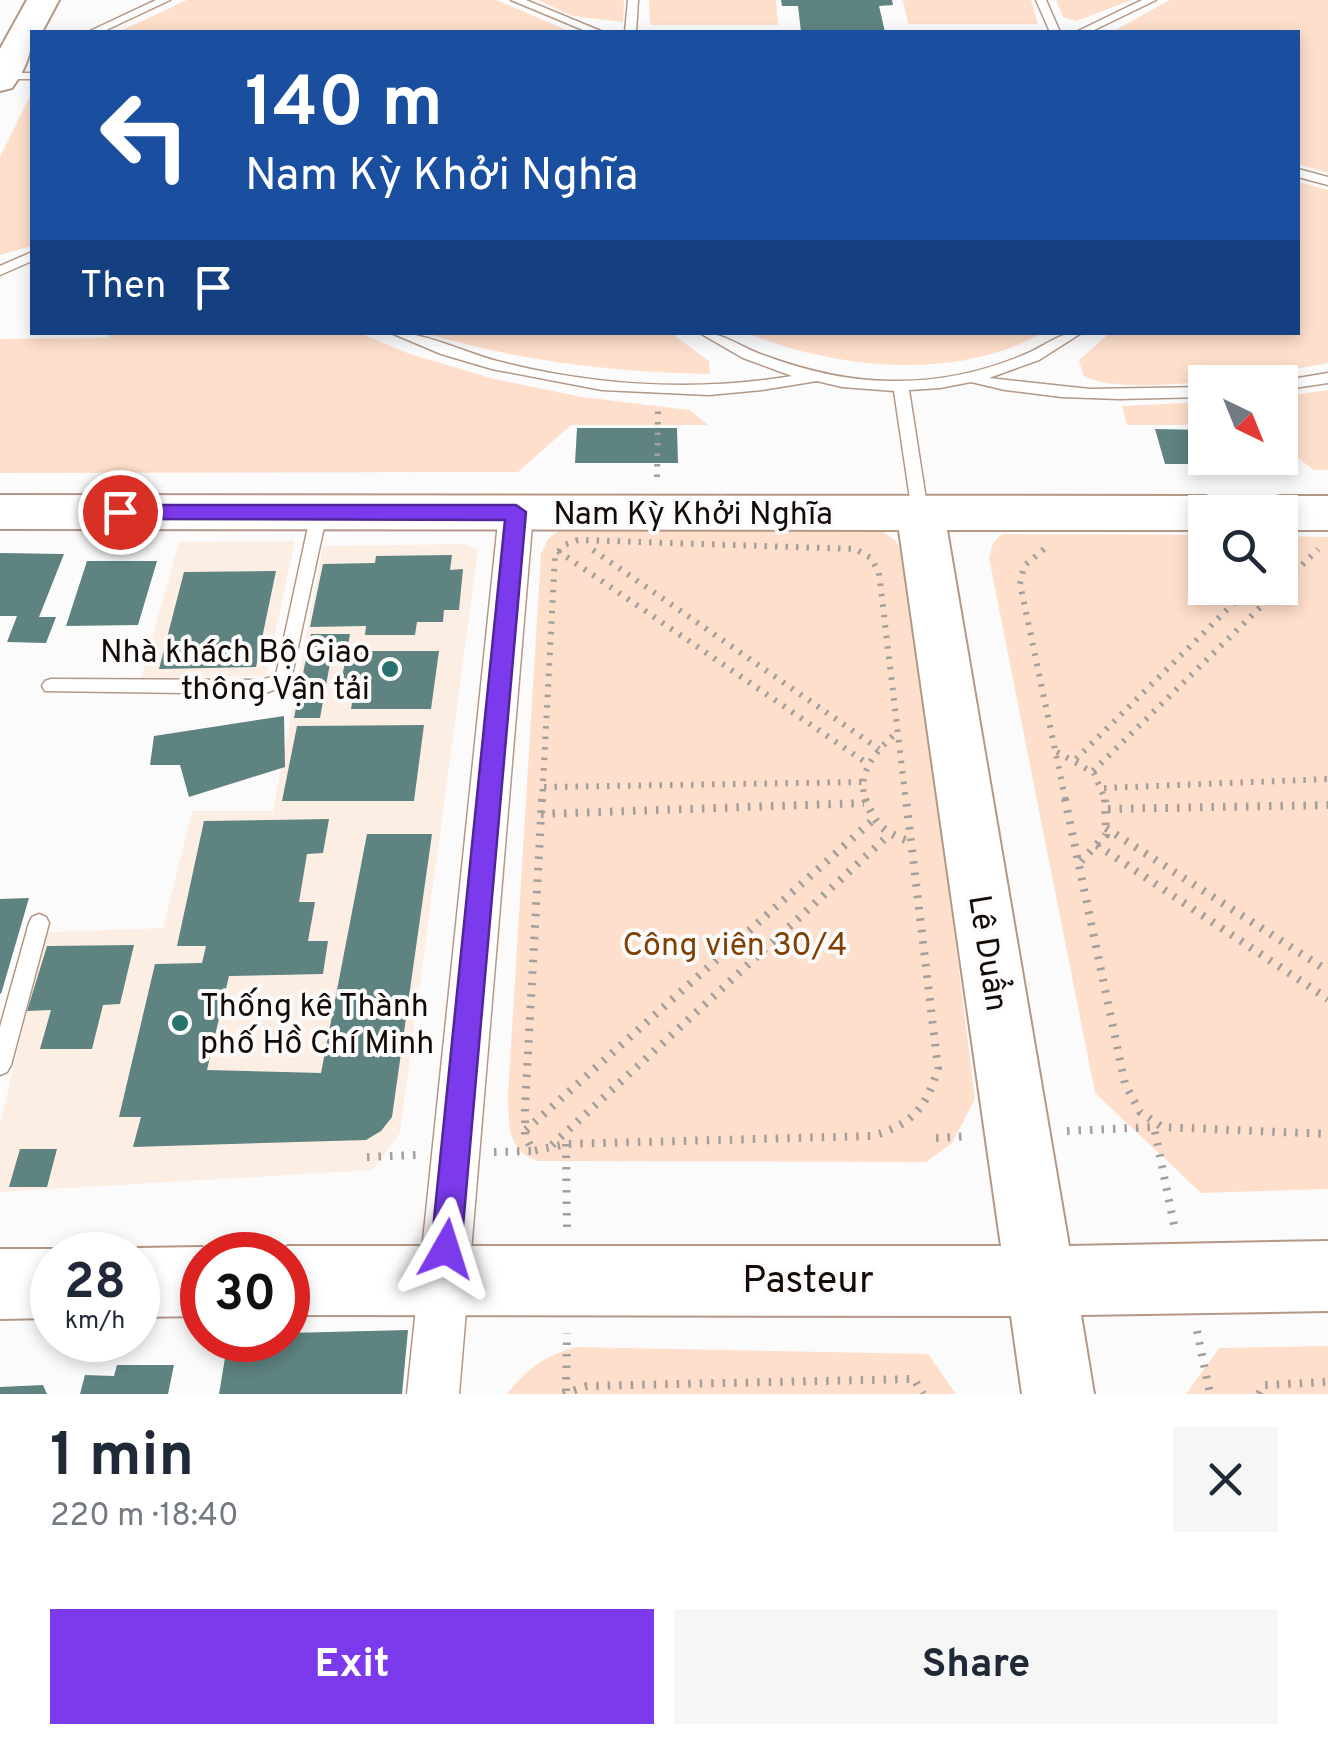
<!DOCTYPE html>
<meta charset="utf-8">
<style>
:root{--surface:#fff;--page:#f6f6f7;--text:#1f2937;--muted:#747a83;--accent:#7c3aed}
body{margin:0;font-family:Overpass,sans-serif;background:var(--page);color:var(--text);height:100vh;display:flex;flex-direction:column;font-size:38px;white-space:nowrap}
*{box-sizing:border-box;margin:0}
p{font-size:32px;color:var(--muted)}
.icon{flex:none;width:55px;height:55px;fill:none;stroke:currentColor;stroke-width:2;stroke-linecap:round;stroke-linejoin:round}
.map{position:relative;height:1394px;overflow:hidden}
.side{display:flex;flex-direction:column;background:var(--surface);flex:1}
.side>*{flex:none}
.hud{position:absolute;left:30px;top:30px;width:1270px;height:305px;border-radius:0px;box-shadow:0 5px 15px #0003;background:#1a4fa0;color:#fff;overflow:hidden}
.needle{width:65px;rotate:137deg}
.controls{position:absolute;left:1188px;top:365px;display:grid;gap:20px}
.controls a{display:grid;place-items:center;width:110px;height:110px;border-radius:0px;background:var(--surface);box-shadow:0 5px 15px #0003;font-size:50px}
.speed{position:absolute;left:30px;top:1232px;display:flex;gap:20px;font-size:50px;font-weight:700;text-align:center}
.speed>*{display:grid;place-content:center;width:130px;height:130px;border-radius:50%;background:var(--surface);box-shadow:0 5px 15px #0003;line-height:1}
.speed small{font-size:25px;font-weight:400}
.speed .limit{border:15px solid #d22;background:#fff;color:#111}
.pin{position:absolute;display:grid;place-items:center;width:85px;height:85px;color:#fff;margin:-42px;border:5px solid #fff;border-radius:50%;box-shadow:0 2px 10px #0007}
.me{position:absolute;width:110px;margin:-55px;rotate:6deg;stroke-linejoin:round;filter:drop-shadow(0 0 8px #0008)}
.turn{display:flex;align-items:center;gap:35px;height:210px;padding:0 50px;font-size:45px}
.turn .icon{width:130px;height:130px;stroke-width:2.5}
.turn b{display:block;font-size:70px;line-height:85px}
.then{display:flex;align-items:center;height:95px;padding:0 50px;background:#0003;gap:20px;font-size:38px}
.round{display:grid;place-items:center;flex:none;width:105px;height:105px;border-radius:0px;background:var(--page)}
.overview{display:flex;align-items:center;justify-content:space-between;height:170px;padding:0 50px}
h1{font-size:60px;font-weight:700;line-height:75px}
.primary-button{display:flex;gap:20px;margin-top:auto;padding:20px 50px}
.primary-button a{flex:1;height:115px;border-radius:0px;background:var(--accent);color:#fff;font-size:40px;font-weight:700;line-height:115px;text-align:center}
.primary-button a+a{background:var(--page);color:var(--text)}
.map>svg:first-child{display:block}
.built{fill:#fdeee4}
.green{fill:#fedfcb}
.building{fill:#5e8380}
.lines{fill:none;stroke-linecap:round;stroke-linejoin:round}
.lane-casing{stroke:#b49886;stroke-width:3}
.street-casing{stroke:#b49886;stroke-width:3}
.secondary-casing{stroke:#b49886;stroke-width:4}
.path-far1{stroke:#a29f9d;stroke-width:6;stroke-dasharray:2.5 8;stroke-linecap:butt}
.path{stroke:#a29f9d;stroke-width:8;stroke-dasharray:2.5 9;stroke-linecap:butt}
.lane{fill:#fff;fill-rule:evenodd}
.street{fill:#fff;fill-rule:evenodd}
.secondary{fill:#fff;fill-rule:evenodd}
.route{fill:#7c3aed;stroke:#51269a;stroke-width:2.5}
.poi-dot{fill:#28716c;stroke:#fbfbfb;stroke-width:4}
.labels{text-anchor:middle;stroke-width:8;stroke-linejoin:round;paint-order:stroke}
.street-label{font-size:32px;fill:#150b06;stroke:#fbfbfb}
.poi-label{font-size:32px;fill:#150b06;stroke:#fbfbfb;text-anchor:end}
.park-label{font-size:32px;fill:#814000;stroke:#fbfbfb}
.near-street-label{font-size:38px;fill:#150b06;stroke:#fbfbfb}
</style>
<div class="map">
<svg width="1328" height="1394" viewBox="0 0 1328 1394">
<rect width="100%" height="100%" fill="#fbfbfb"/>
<!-- built -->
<path class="built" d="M295,541l-29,135 -125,2 38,-136z
M466,544l12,6 -78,583 -27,37 -373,22v-68l46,-192 117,-4 29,-117h81l50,-265z"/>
<!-- green -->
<path class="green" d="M187,0h309l75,32h-453z
M538,0h86l-1,22 -51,-6z
M649,0h127l2,25h-128z
M903,0h128l7,24h-130z
M1056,0h76l-56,21 -13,-4z
M1170,0h158v173l-30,-9v-132h-186z
M30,96l2,150 -32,9v-98z
M1298,182l30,8v173c-47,9 -209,37 -245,12l-4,-15 31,-27 188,-1z
M110,333h249l51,21 84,25 88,18 108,13 18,15h-137l-53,47 -518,1v-134l108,-1z
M425,333h246l38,28 1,13c-97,-2 -193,-13 -285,-41z
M747,333h295c-85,49 -207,36 -295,0z
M1328,390v80h-14l-34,-26v-47z
M1205,402v23h-78l-5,-19z
M560,530l323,2 12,8 13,22 67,537 -23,44 -26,19 -389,-1c-31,-12 -28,-37 -29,-66l33,-541 7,-15z
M1002,534l203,1v53h75v-52l48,1v652l-127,4 -106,-100 -106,-535 4,-15z
M1328,1346v48h-142l33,-46z
M575,1347l353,7 28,40h-449c20,-25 37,-38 68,-47z"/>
<!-- building -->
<path class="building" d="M781,0h111l1,5 -14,1 6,26h-84l-3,-26h-16z
M577,428h100l1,35h-103z
M1155,429l50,1v28h61l3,6h-104z
M0,553l64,1 -25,63h17l-10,26 -39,-1 10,-26h-17z
M452,555l-2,15 13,-1 -4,41h-15l-1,12h-26l-2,13h-50l1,-9 -56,1 13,-63 52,-1 1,-7z
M87,561h70l-19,64 -72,1z
M276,571l-20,96 -97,2 25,-97z
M311,634h39l-3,17h92l-8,58h-80l4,-23h-15l6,-28h-15l-11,60h-26z
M284,716l1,51 -96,30 -9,-32h-30l4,-29z
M424,725l-10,76h-132l15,-75z
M329,819l-6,34 -16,1 -8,48h16l-7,39h20l-5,33 -94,2 -22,94 114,3 46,-239h65l-40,283 -11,14 -15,9 -233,7 8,-30h-22l36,-153 47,-1 4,-17h-29l27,-125z
M29,898l-28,96 -1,-1v-94z
M134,945l-14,59 -17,1 -11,44h-52l11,-39 -24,1 20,-65z
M20,1149h37l-10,38h-38z
M408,1330l-6,64h-183l9,-54h60v-7z
M117,1365h57l-6,29h-88l5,-19 29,1z
M43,1385l4,9h-47v-7z"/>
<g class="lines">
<defs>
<path id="lane" d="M156,0h14l-68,32h-14z
M511,0h15l77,32h-15z
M628,0h10l-2,32h-11z
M1036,0h10l14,32h-10z
M1142,0h14l-66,32h-14z
M0,73h32v6h-32z
M1298,169l30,8v8l-30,-8z
M32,252v9l-32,14v-9z
M389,332c38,0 75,21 112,30 95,24 194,30 291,14l-49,-18 -45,-26c25,0 42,15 65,23 41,15 83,26 128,26 46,1 93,-9 135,-27 21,-9 33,-22 57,-22l-44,28 -50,18 101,11 115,-2v10l-86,2 -57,-2 -57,-7 -34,-8 -31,6 -31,2 19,122 -8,6 -8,-6 -18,-121 -52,-4 -25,-6 -55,9 -53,5 -107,-5 -110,-21 -51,-15z
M1328,373v10l-48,7v-8h-6z
M319,507l8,6 -37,171 -27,10 -218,-3 -3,-5 3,-5 6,-2 211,1 14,-5 35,-162z
M39,914l7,3 3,6 -38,142 -4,7 -7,3v-48l29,-104 3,-6z"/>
<path id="street" d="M516,501l12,3 5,9 -74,881h-52l92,-881 5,-9z"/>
<path id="secondary" d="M27,0h32l-17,32h-10c0,22 -7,38 -20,56l-12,3v-42z
M0,495l1205,1 17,5 6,11h-23v18h-258l122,716 259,-5v70l-247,4 13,79h-72l-11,-78 -723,-1v-60h-21l21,-9h713l-102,-716 -899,-1z
M1280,496h48v34h-48v-18h-23l6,-11z
M202,1247l19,8h-19v61l-64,1v-62h-16l16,-7z
M0,1249h52l14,6h-14v63l-52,1z"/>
</defs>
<!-- lane casing -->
<use href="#lane" class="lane-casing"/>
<!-- street casing -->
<use href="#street" class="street-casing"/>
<!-- secondary casing -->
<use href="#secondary" class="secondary-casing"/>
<!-- path-far1 -->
<path class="path-far1" d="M657,477l1,-67
M1044,549l-20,17 -4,18 46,218
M593,550l286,199
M558,551l310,213
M1280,587l38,-38
M1057,752l37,21 12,29
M1076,759l173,-171
M1093,771l187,-183
M544,787l320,-5
M1104,788l224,-9
M542,802l13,-246 9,-11 14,-5 277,9 16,9 8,15 27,229
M866,802c-10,-29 9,-50 29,-68"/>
<!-- path -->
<path class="path" d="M542,799l-17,309v28l8,15 33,-7 305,-8c40,-10 56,-29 67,-68l-32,-269
M865,799c10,25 18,33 43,42
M1065,799l60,285 15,28 22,15 166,7
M1108,809l220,-4
M541,814l323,-11
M1106,828l222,143
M1097,845l231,154
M1081,861l25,-26 -1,-36
M526,1130l347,-310
M1067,1131l87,-4 20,98
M936,1138l34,-2
M566,1144l1,86
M552,1145l338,-311
M494,1152l39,-1
M367,1157l49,-2
M1197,1331l13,63
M566,1391l1,-58
M563,1394l24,-8 327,-7 9,15
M1259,1394l5,-9 64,-3"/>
<!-- lane -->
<use href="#lane" class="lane"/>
<!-- street -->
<use href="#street" class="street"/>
<!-- secondary -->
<use href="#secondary" class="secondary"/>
</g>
<!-- route -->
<path class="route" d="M120,505h396l10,7 -65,737 -5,10 -10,5 -10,-5 -5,-10 74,-729 -385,-1 -10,-7z"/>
<!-- markers -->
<g class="poi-dot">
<circle cx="390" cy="669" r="10"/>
<circle cx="180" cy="1023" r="10"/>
</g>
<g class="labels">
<!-- street labels -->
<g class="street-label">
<text x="693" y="524">Nam Kỳ Khởi Nghĩa</text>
<text transform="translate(989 953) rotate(81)" y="11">Lê Duẩn</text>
</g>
<!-- poi labels -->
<g class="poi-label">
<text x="370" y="662">Nhà khách Bộ Giao<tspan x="370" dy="37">thông Vận tải</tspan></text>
<text x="200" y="1016" text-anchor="start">Thống kê Thành<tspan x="200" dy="37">phố Hồ Chí Minh</tspan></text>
</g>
<!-- park labels -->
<g class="park-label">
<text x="735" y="955">Công viên 30/4</text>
</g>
<!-- near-street labels -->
<g class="near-street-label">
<text x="808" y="1292">Pasteur</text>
</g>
</g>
</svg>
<div class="controls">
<a><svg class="needle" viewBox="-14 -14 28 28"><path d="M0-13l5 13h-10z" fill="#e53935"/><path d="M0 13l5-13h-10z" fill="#747a83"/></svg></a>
<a><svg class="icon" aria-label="search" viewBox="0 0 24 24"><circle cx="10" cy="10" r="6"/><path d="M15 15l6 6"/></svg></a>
</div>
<div class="speed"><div>28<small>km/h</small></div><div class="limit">30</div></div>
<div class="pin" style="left:120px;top:512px;background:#d93025"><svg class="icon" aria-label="arrive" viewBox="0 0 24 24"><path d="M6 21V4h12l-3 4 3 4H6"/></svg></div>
<svg class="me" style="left:446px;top:1249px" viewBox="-20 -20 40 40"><path d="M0-17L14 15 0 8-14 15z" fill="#7c3aed" stroke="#fff" stroke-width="4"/></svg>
<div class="hud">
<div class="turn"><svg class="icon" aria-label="left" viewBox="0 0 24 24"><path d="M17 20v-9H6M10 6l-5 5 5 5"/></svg><div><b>140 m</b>Nam Kỳ Khởi Nghĩa</div></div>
<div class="then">Then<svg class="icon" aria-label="arrive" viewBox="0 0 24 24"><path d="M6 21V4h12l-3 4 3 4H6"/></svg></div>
</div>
</div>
<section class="side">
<div class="overview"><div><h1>1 min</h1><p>220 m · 18:40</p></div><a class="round"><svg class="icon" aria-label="close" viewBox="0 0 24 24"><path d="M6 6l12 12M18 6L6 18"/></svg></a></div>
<div class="primary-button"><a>Exit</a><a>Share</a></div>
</section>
